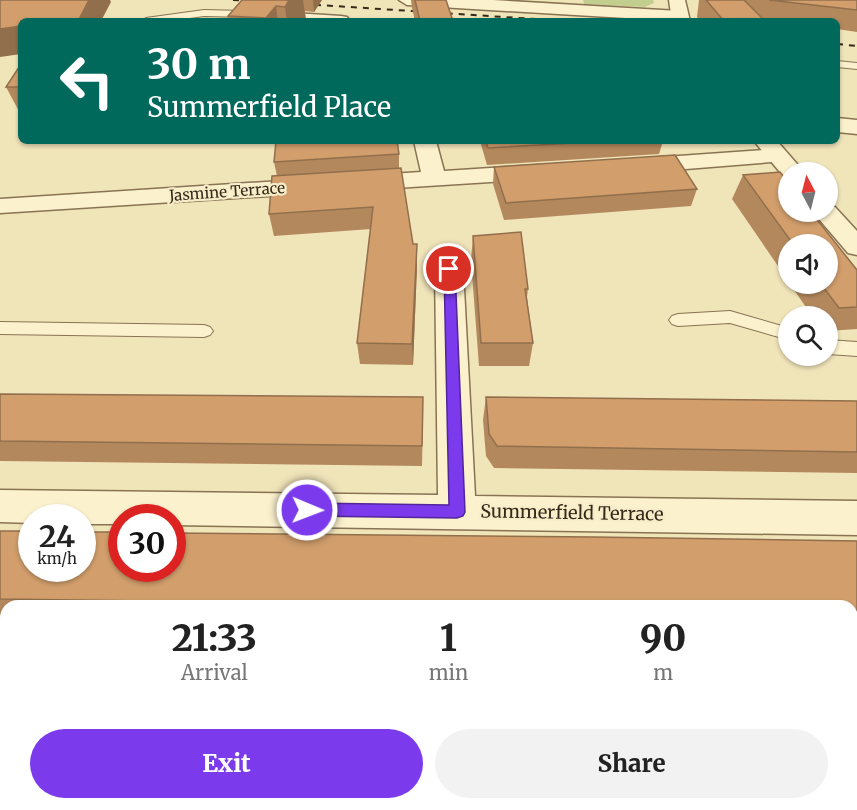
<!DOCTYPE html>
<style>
:root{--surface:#fff;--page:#f2f2f2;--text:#222;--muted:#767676;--accent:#7c3aed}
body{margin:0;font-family:Merriweather,serif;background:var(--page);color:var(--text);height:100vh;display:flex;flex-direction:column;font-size:22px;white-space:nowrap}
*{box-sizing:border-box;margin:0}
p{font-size:20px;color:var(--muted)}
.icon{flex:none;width:33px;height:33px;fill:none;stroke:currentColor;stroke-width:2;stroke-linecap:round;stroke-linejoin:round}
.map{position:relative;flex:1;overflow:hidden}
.details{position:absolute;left:0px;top:600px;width:858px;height:210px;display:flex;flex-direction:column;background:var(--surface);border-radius:18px 18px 0 0;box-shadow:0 2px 4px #0004}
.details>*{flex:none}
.top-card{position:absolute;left:18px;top:18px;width:822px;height:126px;border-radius:9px;box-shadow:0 2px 4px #0004;background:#00695c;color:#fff;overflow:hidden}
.needle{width:39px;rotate:353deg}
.controls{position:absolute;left:778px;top:162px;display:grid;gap:12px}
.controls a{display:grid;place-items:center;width:60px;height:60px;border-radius:50%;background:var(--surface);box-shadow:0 2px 4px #0004;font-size:30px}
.speed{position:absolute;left:18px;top:504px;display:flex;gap:12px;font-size:30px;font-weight:700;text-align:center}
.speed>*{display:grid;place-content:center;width:78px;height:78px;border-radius:50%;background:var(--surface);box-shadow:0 2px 4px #0004;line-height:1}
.speed small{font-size:15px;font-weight:400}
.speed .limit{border:9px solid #d22;background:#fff;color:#111}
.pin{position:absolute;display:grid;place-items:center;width:51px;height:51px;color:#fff;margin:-26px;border:3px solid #fff;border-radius:50%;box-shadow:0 2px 6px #0007}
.me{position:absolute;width:66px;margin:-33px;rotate:91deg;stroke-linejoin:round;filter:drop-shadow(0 0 4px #0008)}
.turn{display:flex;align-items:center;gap:21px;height:126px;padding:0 30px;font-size:27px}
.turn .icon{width:78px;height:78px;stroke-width:2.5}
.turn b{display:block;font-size:42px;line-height:51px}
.eta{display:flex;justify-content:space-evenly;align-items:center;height:102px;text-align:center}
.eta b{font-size:36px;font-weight:800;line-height:42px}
.cta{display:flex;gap:12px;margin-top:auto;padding:12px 30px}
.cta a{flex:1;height:69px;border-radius:36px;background:var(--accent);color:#fff;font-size:24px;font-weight:800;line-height:69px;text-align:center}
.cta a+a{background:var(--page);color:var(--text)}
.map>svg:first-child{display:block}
.green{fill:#c2ce8d}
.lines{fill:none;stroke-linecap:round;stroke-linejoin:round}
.service-casing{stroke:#887353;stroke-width:2}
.minor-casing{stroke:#887353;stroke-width:3}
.tertiary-casing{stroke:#887353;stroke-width:3}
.service{fill:#fbf1cd;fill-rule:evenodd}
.minor{fill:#fbf1cd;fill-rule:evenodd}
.tertiary{fill:#fbf1cd;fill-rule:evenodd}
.rail{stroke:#352919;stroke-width:2;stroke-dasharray:6 6;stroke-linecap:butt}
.wall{fill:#b4885d}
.shaded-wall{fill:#926f4c}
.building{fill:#d19e6c;stroke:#926f4c;stroke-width:1.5}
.route{fill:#7c3aed;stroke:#51269a;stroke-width:1.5}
.labels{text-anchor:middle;stroke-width:4.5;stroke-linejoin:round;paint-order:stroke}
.far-street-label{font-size:15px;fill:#352919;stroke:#f7eec9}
.street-label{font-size:18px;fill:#352919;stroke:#f7eec9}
</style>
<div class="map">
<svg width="857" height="810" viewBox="0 0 857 810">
<rect width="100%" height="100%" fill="#f0e4b9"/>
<!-- green -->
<path class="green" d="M583,0h70l1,3 -9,4 -61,-3z"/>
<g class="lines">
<defs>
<path id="service" d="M204,10l41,1 5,3 -5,3 -41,-1 -36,5h-27l5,-3z
M837,61l20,2v6l-20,-2z
M730,311l59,17v12l-59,-17 -52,3 -6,-2 -3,-4 3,-4 6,-2z
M0,322l204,3 6,2 3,4 -3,4 -6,2 -204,-3z
M828,340l29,2v14l-29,-2z"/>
<path id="minor" d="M399,0h94l186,11 6,1 3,4 -3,4 -9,1 -269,-16z
M262,11l79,5 6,1 3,4 -94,-1 -3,-4 3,-4z
M837,118l20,2v14l-20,-2z
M414,141h22l8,30 95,-6 8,2 4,5 -4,5 -8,2 -539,34v-14l421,-27z
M777,149l8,2 3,5 -3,5 -149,12 -8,-2 -4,-5 4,-5 8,-2z
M449,260l10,3 4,6 12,227 382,5v34l-685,-10v-7h-50v6h-40v-6h-50v5l-32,-1v-32l438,5 -3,-226 4,-6z"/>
<path id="tertiary" d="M669,0h16l5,21h-18z
M754,141h23l27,31h-15v6l-5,-1z
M828,205l7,2 22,24v24l-9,-2 -35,-41h15z"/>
</defs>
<!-- service casing -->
<use href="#service" class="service-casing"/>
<!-- minor casing -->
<use href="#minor" class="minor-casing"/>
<!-- tertiary casing -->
<use href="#tertiary" class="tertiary-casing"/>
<!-- service -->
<use href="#service" class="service"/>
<!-- minor -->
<use href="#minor" class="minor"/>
<!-- tertiary -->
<use href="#tertiary" class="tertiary"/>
<!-- rail -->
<path class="rail" d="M233,0l25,1
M303,4l263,17
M837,44l20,2"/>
</g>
<!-- wall -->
<path class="wall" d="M242,0h80l-8,12 -9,-1 1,10h-39l-1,-3 1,3h-38l-1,-5z
M411,0h35l7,21h-38l-3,-13z
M699,0h158v32l-20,-3v-8h-137l-3,-4z
M21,64v51l-15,-28z
M480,141h183l-4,13 -172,11z
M399,154v14l14,76 4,22 -4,99 -53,-1 -3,-21 14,-114 -97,7 -5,-22 8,-38 -3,-14z
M494,167l203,22 -6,17 -187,14 -11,-36z
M780,172l9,11v29h22l46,58v59l-29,2v-15h-16l-22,-32h38v-40h-39v38l-57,-83 11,-24z
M473,236l55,53 -1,8 6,46 -4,23h-50l-8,-106z
M0,394l423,24 -1,48 -422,-5z
M486,397l371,4v72l-363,-5 -8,-12 -3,-36z
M0,531l857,10v107l-5,-1v-41h-846v9h-6z"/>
<!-- shaded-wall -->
<path class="shaded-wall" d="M89,0h21l1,2 -10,19h-23z
M289,0h14l3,21h-19l-2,-14z
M313,0h9l-8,12z
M276,6l2,15h-11l-1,-3z
M21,26v28l-21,3v-28z
M417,244v22l-4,99 -1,-21z"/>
<!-- building -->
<path class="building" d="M0,0h89l-11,21h-57v5l-21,3z
M242,0h47l-4,7 -9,-1 -10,12 -38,-2z
M415,0h31l7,21h-33z
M706,0h38l21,21h-41z
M769,0h88v10z
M643,20l1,1h-24z
M21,64v23h-15z
M276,141h121l2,13 -125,8z
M486,141h122l-120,7z
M675,155l22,34 -191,14 -12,-36z
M401,168l12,76h4l-5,100 -55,-1 16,-136 -104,7 3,-38z
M780,172l9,11v29h22l46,58v37l-18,1 -18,-24h7v-40h-35l-50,-69z
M521,232l7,57h-3l8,54h-52l-8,-107z
M0,394l423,3 -1,49 -422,-5z
M486,397l371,4v51l-360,-6 -8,-12z
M0,531h32v37h50v-36h40v36h50v-35l422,4 263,4v89l-5,-12v-12h-172l-135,-2v2h-43v-2l-226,-3 -1,5h-133l2,-5 -144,-2z
M857,772v38h-797l3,-6h789v-31z"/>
<!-- route -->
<path class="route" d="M449,266l6,3 10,243 -2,4 -6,2 -150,-2 -5,-2 -2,-4 2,-5 5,-2 142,2 -5,-236z"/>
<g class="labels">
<!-- far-street labels -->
<g class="far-street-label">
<text transform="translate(227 192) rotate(-4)" y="5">Jasmine Terrace</text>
</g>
<!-- street labels -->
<g class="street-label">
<text transform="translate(572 513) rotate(1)" y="6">Summerfield Terrace</text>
</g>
</g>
</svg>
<div class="controls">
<a><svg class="needle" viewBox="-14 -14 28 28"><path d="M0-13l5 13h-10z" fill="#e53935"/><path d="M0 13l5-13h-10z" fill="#767676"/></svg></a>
<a><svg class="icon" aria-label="sound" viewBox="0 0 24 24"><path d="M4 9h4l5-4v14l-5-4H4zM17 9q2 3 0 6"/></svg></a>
<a><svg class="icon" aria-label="search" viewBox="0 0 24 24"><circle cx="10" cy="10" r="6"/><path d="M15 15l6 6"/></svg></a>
</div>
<div class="speed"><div>24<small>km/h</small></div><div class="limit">30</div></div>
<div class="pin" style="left:449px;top:269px;background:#d93025"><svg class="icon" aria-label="arrive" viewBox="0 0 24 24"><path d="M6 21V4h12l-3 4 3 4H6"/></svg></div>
<svg class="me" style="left:307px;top:510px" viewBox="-20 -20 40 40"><circle r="17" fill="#7c3aed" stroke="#fff" stroke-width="3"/><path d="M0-11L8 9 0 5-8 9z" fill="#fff"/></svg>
<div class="top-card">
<div class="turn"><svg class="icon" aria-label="left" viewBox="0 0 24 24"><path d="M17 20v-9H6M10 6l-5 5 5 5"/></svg><div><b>30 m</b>Summerfield Place</div></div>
</div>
<section class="details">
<div class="eta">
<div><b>21:33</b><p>Arrival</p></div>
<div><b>1</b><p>min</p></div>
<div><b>90</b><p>m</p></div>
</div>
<div class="cta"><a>Exit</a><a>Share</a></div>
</section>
</div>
